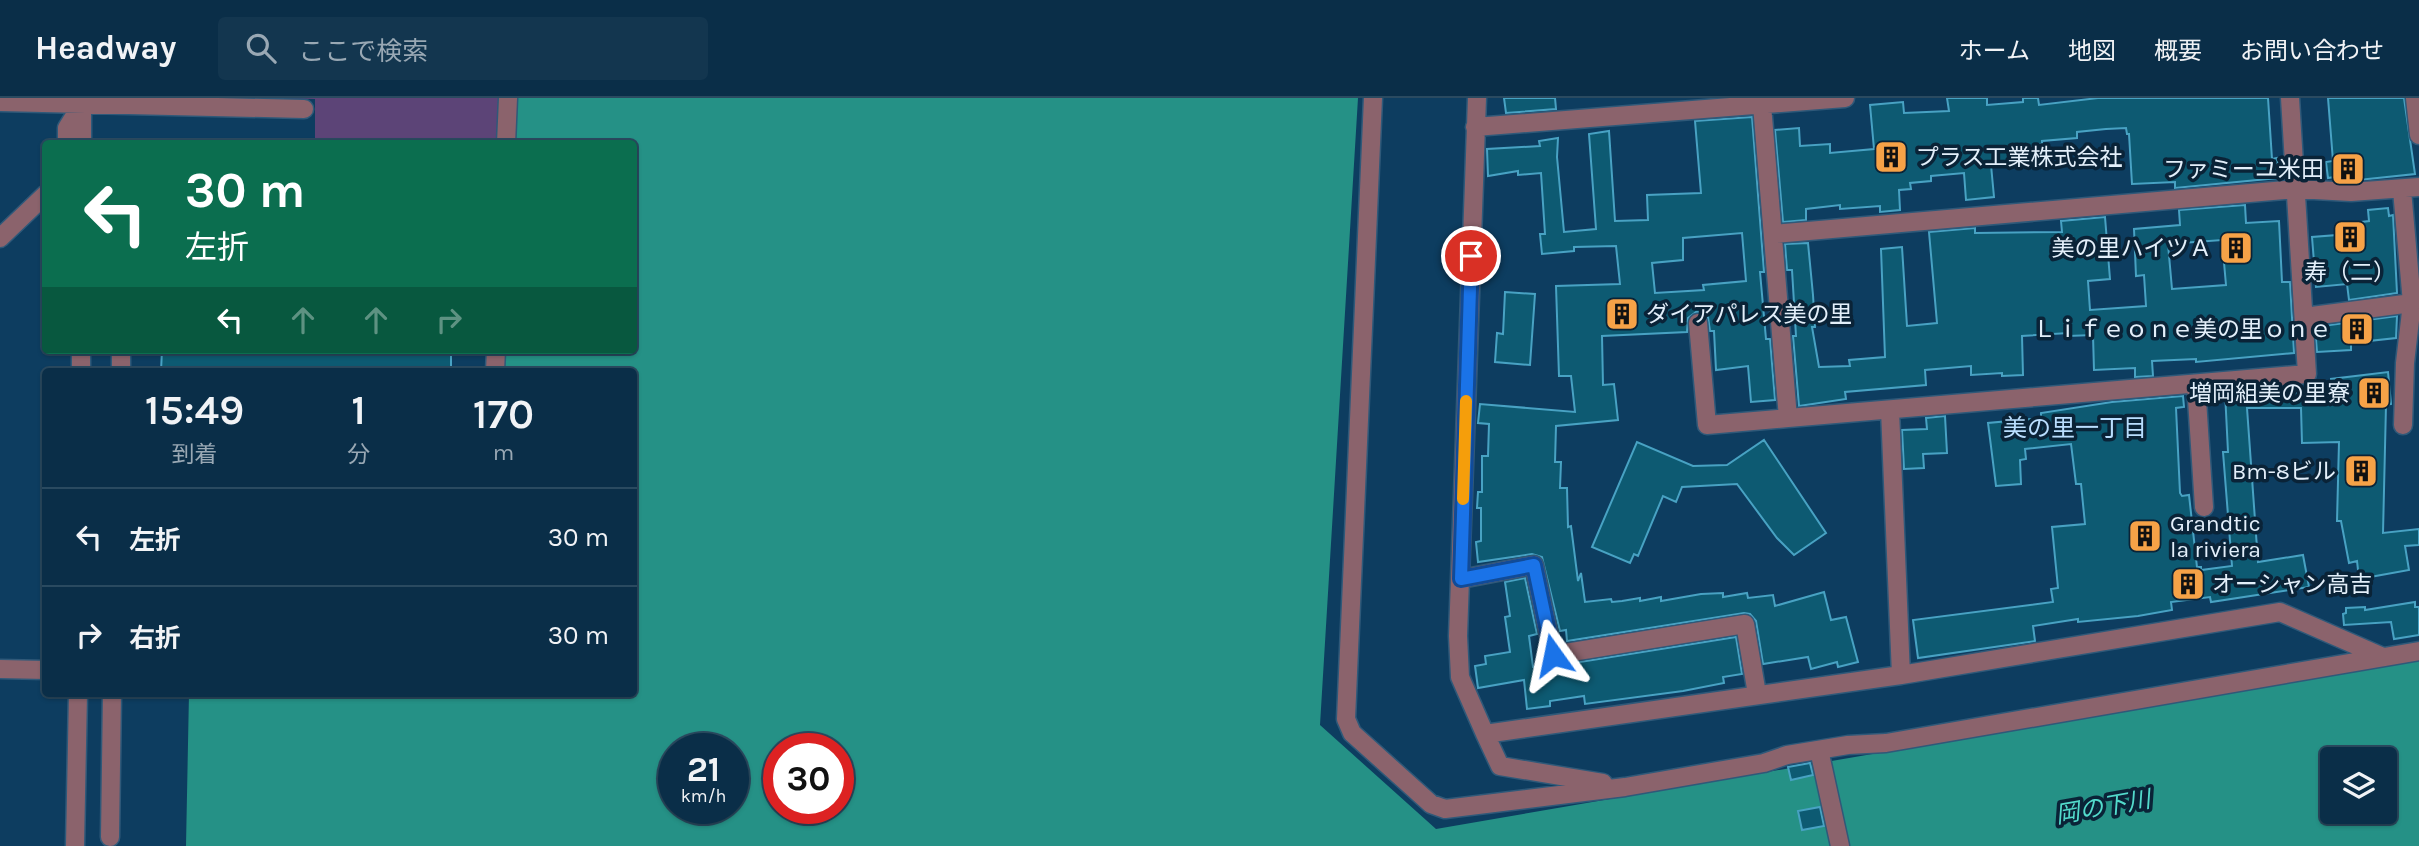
<!DOCTYPE html>
<html lang="ja">
<meta charset="utf-8">
<style>
:root{--surface:#0a2e48;--page:#13364f;--text:#f1f3f6;--muted:#99a8b4;--line:#2a4a60}
body{margin:0;font-family:Karla,"Noto Sans JP",sans-serif;background:var(--page);color:var(--text);height:100vh;display:flex;flex-direction:column;font-size:26px;white-space:nowrap}
*{box-sizing:border-box;margin:0}
p{font-size:23px;color:var(--muted)}
.icon{flex:none;width:38px;height:38px;fill:none;stroke:currentColor;stroke-width:2;stroke-linecap:round;stroke-linejoin:round}
.map{position:relative;flex:1;overflow:hidden}
.details{position:absolute;left:42px;top:270px;width:595px;height:329px;display:flex;flex-direction:column;background:var(--surface);border-radius:7px;box-shadow:0 2px 5px #0004,0 0 0 2px var(--line)}
.details>*{flex:none}
.guide{position:absolute;left:42px;top:42px;width:595px;height:214px;border-radius:7px;box-shadow:0 2px 5px #0004,0 0 0 2px var(--line);background:#0b6e4f;color:#fff;overflow:hidden}
.buttons{position:absolute;left:2320px;top:649px;display:grid;gap:14px}
.buttons a{display:grid;place-items:center;width:77px;height:77px;border-radius:7px;background:var(--surface);box-shadow:0 2px 5px #0004,0 0 0 2px var(--line);font-size:35px}
.speed{position:absolute;left:658px;top:635px;display:flex;gap:14px;font-size:35px;font-weight:700;text-align:center}
.speed>*{display:grid;place-content:center;width:91px;height:91px;border-radius:50%;background:var(--surface);box-shadow:0 2px 5px #0004,0 0 0 2px var(--line);line-height:1}
.speed small{font-size:18px;font-weight:400}
.speed .limit{border:10px solid #d22;background:#fff;color:#111}
.pin{position:absolute;display:grid;place-items:center;width:60px;height:60px;color:#fff;margin:-30px;border:4px solid #fff;border-radius:50%;box-shadow:0 2px 7px #0007}
.me{position:absolute;width:77px;margin:-38px;rotate:348deg;stroke-linejoin:round;filter:drop-shadow(0 0 5px #0008)}
.turn{display:flex;align-items:center;gap:24px;height:147px;padding:0 28px;font-size:32px}
.turn .icon{width:91px;height:91px;stroke-width:2.5}
.turn b{display:block;font-size:49px;line-height:60px}
.lanes{display:flex;align-items:center;height:66px;padding:0 28px;background:#0003;justify-content:center;gap:35px;direction:ltr}
.lanes .off{opacity:.35}
.eta{display:flex;justify-content:space-evenly;align-items:center;height:119px;text-align:center}
.eta b{font-size:42px;font-weight:600;line-height:49px}
ul{padding:0;list-style:none}
li{display:flex;align-items:center;gap:21px;height:98px;padding:0 28px;border-top:2px solid var(--line)}
li div{flex:1}
li b{display:block;font-size:26px}
li em{font-style:normal}
header{display:flex;align-items:center;gap:42px;box-sizing:border-box;height:98px;padding:0 35px;background:var(--surface);border-bottom:2px solid var(--line)}
header strong{font-size:33px}
nav{display:flex;gap:38px;margin-inline-start:auto;font-size:24px}
.search{width:490px;height:63px;background:var(--page);display:flex;align-items:center;gap:18px;box-sizing:border-box;padding:0 24px;border-radius:7px;color:var(--muted);font-size:26px}
.map>svg:first-child{display:block}
.green{fill:#5c4477}
.water{fill:#259186;fill-rule:evenodd}
.building{fill:#0d5a72;stroke:#48a2c3;stroke-width:2;fill-rule:evenodd}
.lines{fill:none;stroke-linecap:round;stroke-linejoin:round}
.minor-casing{stroke:#2f5979;stroke-width:21}
.minor{stroke:#8b636c;stroke-width:18}
.route-casing{stroke:#114b97;stroke-width:18}
.route{stroke:#1a73e8;stroke-width:12}
.slow{stroke:#f59e0b;stroke-width:12}
.labels{text-anchor:middle;stroke-width:7;stroke-linejoin:round;paint-order:stroke}
.poi-label{font-size:23px;fill:#e3effa;stroke:#0a2337;text-anchor:end}
.neighbourhood-label{font-size:24px;fill:#b9defe;stroke:#0a2337}
.water-label{font-size:24px;font-style:italic;fill:#53dbcc;stroke:#0a2337}
</style>
<header>
<strong>Headway</strong>
<div class="search"><svg class="icon" aria-label="search" viewBox="0 0 24 24"><circle cx="10" cy="10" r="6"/><path d="M15 15l6 6"/></svg>ここで検索</div>
<nav><a>ホーム</a><a>地図</a><a>概要</a><a>お問い合わせ</a></nav>
</header>
<div class="map">
<svg width="2419" height="748" viewBox="0 0 2419 748">
<rect width="100%" height="100%" fill="#0d3d60"/>
<!-- green -->
<path class="green" d="M271,0h233l-2,45 -187,-1v-43z"/>
<!-- water -->
<path class="water" d="M512,0h846l-38,627 116,104 983,-169v186h-2233l3,-153h445v-322h-133l1,-21h132v-206l-123,-1zM674,651h59v59h-59zM779,651h59v59h-59zM2333,662h52v52h-52z"/>
<!-- building -->
<path class="building" d="M1504,0h51l1,11 -50,4z
M1947,0h40v7l36,-3v-4h15l1,7 59,-7h170l4,61 5,-1 1,20 -103,10v-6l-43,2 -3,-50h-2l-1,-6 -20,1 -29,3v6l-35,3v3l-4,1 1,15 -48,5 3,32 -28,3 -2,-27 -33,3v5l-21,2 1,6 -12,1 1,20 -20,2v-6l-40,3v-4l-34,4v11l-23,2 -8,-92 24,-2 1,18 30,-2v9l44,-4 -4,-44 33,-3 1,11 45,-2z
M2328,0h76l11,76 -66,7 -3,-6 -18,3 -2,-16 7,-1z
M1752,19l12,155h-4l6,67h4l5,61 -24,2 -3,-36 -32,4 -2,-39h-4l-2,-14 -6,-5h-6l-8,6 -1,14 -85,4 1,49 11,-1 4,36 -62,6 -1,36h6l-1,26h7l1,39 3,-1 7,55 3,-8 4,29 26,-3 1,3 10,-1 18,-3v3l21,-4v4l40,-7 22,-1v4l24,-4 1,5 25,-3 2,11 49,-14 7,28 15,-3 12,45 -20,5 -1,-5 -26,7 -3,-12 -45,7 -7,-43 -6,-7 -6,-1 -177,28 -1,-11 -6,1 -18,-74 -10,-3 -54,8 -2,-20 5,-1v-33h-4l1,-16h4v-36h6l1,-32 -11,-1 2,-19 95,8 -4,-36h-12l-3,-90 64,-2 -4,-38 -42,1v4l-32,3 -2,-20h5l-4,-61 -23,2v-4l-30,5 -1,-27 53,-3 -1,-5 19,-3 -1,19 7,75 32,-3 -7,-95 20,-3 6,90 33,-1 -1,-25 54,-2 -6,-72zM1742,135l4,48 -43,4 1,5 -49,3 -3,-30 31,-3v-22z
M2245,107l1,18 33,-2 3,61h8l4,71 -98,9v-3l-44,2 1,15 -18,1v-9l-41,2 -1,-35 -25,1v-3l-46,3 1,39 -21,1v-3l-31,2v-9l-46,4 1,15 -81,7 1,7 -47,7 -6,-70h3l-4,-66h-5l-2,-26 23,-1 5,52 2,32h-3l7,40 31,-1 -1,-6 36,-3 -4,-108 21,-2 5,79 30,-3 -8,-91 46,-4v5l87,-1 -1,-11 44,-4 5,62 -22,2 2,29 56,-4 -2,-31 -8,1 -2,-47 46,-4 -1,-15zM2222,142l4,45 -54,4 -4,-45z
M2388,110l1,8 4,-1 4,78 -48,7 -2,-16 -31,3 -4,-50 25,-2 -1,-10 33,-4 -1,-11z
M1505,194l30,2 -5,71 -35,-3 2,-29 6,1z
M2397,218l-1,22 -45,5v7l-34,2 -2,-25z
M162,252h289v21h-290z
M2388,274l3,32 -5,1 -3,128 36,-4v16l-14,1 4,24 -50,9 -2,-18 -8,2 -8,-42h-4l2,-79 -37,1 -1,-35h-54l11,154 45,-7 6,32 -98,15 -1,-5 -39,5 1,8 -34,6 -60,6v-3l-45,7 2,15 -117,17 -5,-38 140,-18 -2,-13 7,-1 -6,-61 33,-3 -4,-40h-5l-5,-40 -46,5 1,10 -6,1 1,24 -25,2 -8,-63 53,-5v-5l71,-11 71,-6 1,11 -8,1 4,85 2,3 7,-1 8,72h4v3l31,-4 -9,-114h5l-3,-60 70,-6v7l37,-2 -1,-12z
M1945,318l2,37 -24,1 1,14 -20,1 -2,-39 25,-1 -1,-11z
M1764,342l62,93 -32,22 -17,-17 -40,-54 -55,3 -6,15 -13,-6 -25,60 -4,-2 -4,9 -38,-16 45,-105 56,24 34,-1z
M1525,480l12,56 -8,2 4,31 22,-1 181,-29 6,37 -19,3 1,6 -41,8 -98,13 -1,-8 -34,5v5l-23,3 -3,-29 -46,8 -3,-22 11,-2 -1,-8 25,-4 -5,-35 5,-1 -5,-34z
M2415,504v5h4v28l-25,4 -3,-17 -47,3 -1,-11 3,-1v-5l19,-1v3z
M1810,665l3,12 -22,5 -3,-13z
M1820,709l4,19 -22,4 -4,-19z"/>
<g class="lines">
<defs>
<path id="minor" d="M1373,0l-27,621 6,14 79,71 14,5 180,-22 139,-24 23,-8 61,-10 38,-2 533,-92
M1477,0l-19,538 2,41 25,57 416,-59 379,-63 103,45
M2415,0l4,37
M0,4l304,7
M1762,7l26,313 519,-44 -17,-276
M1475,29l370,-29
M67,46v-16l15,-24
M82,46v-46
M506,46l2,-46
M2402,92l10,113 -7,60 -2,62
M1774,136l522,-45 55,3 68,-5
M0,140l46,-44
M2304,219l108,-14
M1698,225l9,102 81,-7
M81,273v-21
M121,273v-21
M495,273l1,-21
M2196,286l8,123
M1890,312l11,265
M1461,481l73,-14 19,90 192,-31 12,70
M0,571l46,1
M1485,636l15,32 103,17
M1821,661l19,87
M110,739l2,-144
M75,748l3,-153"/>
</defs>
<!-- minor casing -->
<use href="#minor" class="minor-casing"/>
<!-- minor -->
<use href="#minor" class="minor"/>
</g>
<g class="lines">
<defs>
<path id="route" d="M1471,158l-10,323 73,-14 19,90"/>
</defs>
<!-- route casing -->
<use href="#route" class="route-casing"/>
<!-- route -->
<use href="#route" class="route"/>
<!-- slow -->
<path class="slow" d="M1463,401l3,-98"/>
</g>
<!-- icons -->
<defs>
<symbol id="building-square" viewBox="-11 -11 22 22"><rect x="-9" y="-9" width="18" height="18" rx="4" fill="#f6a247" stroke="#0a2337"/><path d="M-4-6H4V6H1V3H-1V6H-4ZM-2.5-4.3h1.7v1.8h-1.7ZM.8-4.3h1.7v1.8H.8ZM-2.5-1h1.7V.8h-1.7ZM.8-1h1.7V.8H.8Z" fill="#111"/></symbol>
</defs>
<g fill-rule="evenodd">
<use href="#building-square" x="1872" y="40" width="38" height="38"/>
<use href="#building-square" x="2329" y="52" width="38" height="38"/>
<use href="#building-square" x="2331" y="120" width="38" height="38"/>
<use href="#building-square" x="2217" y="131" width="38" height="38"/>
<use href="#building-square" x="1603" y="197" width="38" height="38"/>
<use href="#building-square" x="2338" y="212" width="38" height="38"/>
<use href="#building-square" x="2355" y="276" width="38" height="38"/>
<use href="#building-square" x="2342" y="354" width="38" height="38"/>
<use href="#building-square" x="2126" y="419" width="38" height="38"/>
<use href="#building-square" x="2169" y="467" width="38" height="38"/>
</g>
<g class="labels">
<!-- poi labels -->
<g class="poi-label">
<text x="1916" y="67" text-anchor="start">プラス工業株式会社</text>
<text x="2324" y="79">ファミーユ米田</text>
<text x="2212" y="158">美の里ハイツＡ</text>
<text x="2350" y="182" text-anchor="middle">寿（二）</text>
<text x="1646" y="224" text-anchor="start">ダイアパレス美の里</text>
<text x="2332" y="239">Ｌｉｆｅｏｎｅ美の里ｏｎｅ</text>
<text x="2350" y="303">増岡組美の里寮</text>
<text x="2336" y="381">Bm-8ビル</text>
<text x="2170" y="433" text-anchor="start">Grandtic<tspan x="2170" dy="26">la riviera</tspan></text>
<text x="2212" y="494" text-anchor="start">オーシャン高吉</text>
</g>
<!-- neighbourhood labels -->
<g class="neighbourhood-label">
<text x="2075" y="338">美の里一丁目</text>
</g>
<!-- water labels -->
<g class="water-label">
<text transform="translate(2103 709) rotate(-10)" y="8">岡の下川</text>
</g>
</g>
</svg>
<div class="buttons">
<a><svg class="icon" aria-label="layers" viewBox="0 0 24 24"><path d="M12 4l9 5-9 5-9-5zM3 14l9 5 9-5"/></svg></a>
</div>
<div class="speed"><div>21<small>km/h</small></div><div class="limit">30</div></div>
<div class="pin" style="left:1471px;top:158px;background:#d93025"><svg class="icon" aria-label="arrive" viewBox="0 0 24 24"><path d="M6 21V4h12l-3 4 3 4H6"/></svg></div>
<svg class="me" style="left:1553px;top:557px" viewBox="-20 -20 40 40"><path d="M0-17L14 15 0 8-14 15z" fill="#1a73e8" stroke="#fff" stroke-width="4"/></svg>
<div class="guide">
<div class="turn"><svg class="icon" aria-label="left" viewBox="0 0 24 24"><path d="M17 20v-9H6M10 6l-5 5 5 5"/></svg><div><b>30 m</b>左折</div></div>
<div class="lanes"><svg class="icon" aria-label="left" viewBox="0 0 24 24"><path d="M17 20v-9H6M10 6l-5 5 5 5"/></svg><svg class="icon off" aria-label="ahead" viewBox="0 0 24 24"><path d="M12 20V5M6 11l6-6 6 6"/></svg><svg class="icon off" aria-label="ahead" viewBox="0 0 24 24"><path d="M12 20V5M6 11l6-6 6 6"/></svg><svg class="icon off" aria-label="right" viewBox="0 0 24 24"><path d="M7 20v-9h11M14 6l5 5-5 5"/></svg></div>
</div>
<section class="details">
<div class="eta">
<div><b>15:49</b><p>到着</p></div>
<div><b>1</b><p>分</p></div>
<div><b>170</b><p>m</p></div>
</div>
<ul>
<li><svg class="icon" aria-label="left" viewBox="0 0 24 24"><path d="M17 20v-9H6M10 6l-5 5 5 5"/></svg><div><b>左折</b></div><em>30 m</em></li>
<li><svg class="icon" aria-label="right" viewBox="0 0 24 24"><path d="M7 20v-9h11M14 6l5 5-5 5"/></svg><div><b>右折</b></div><em>30 m</em></li>
</ul>
</section>
</div>
